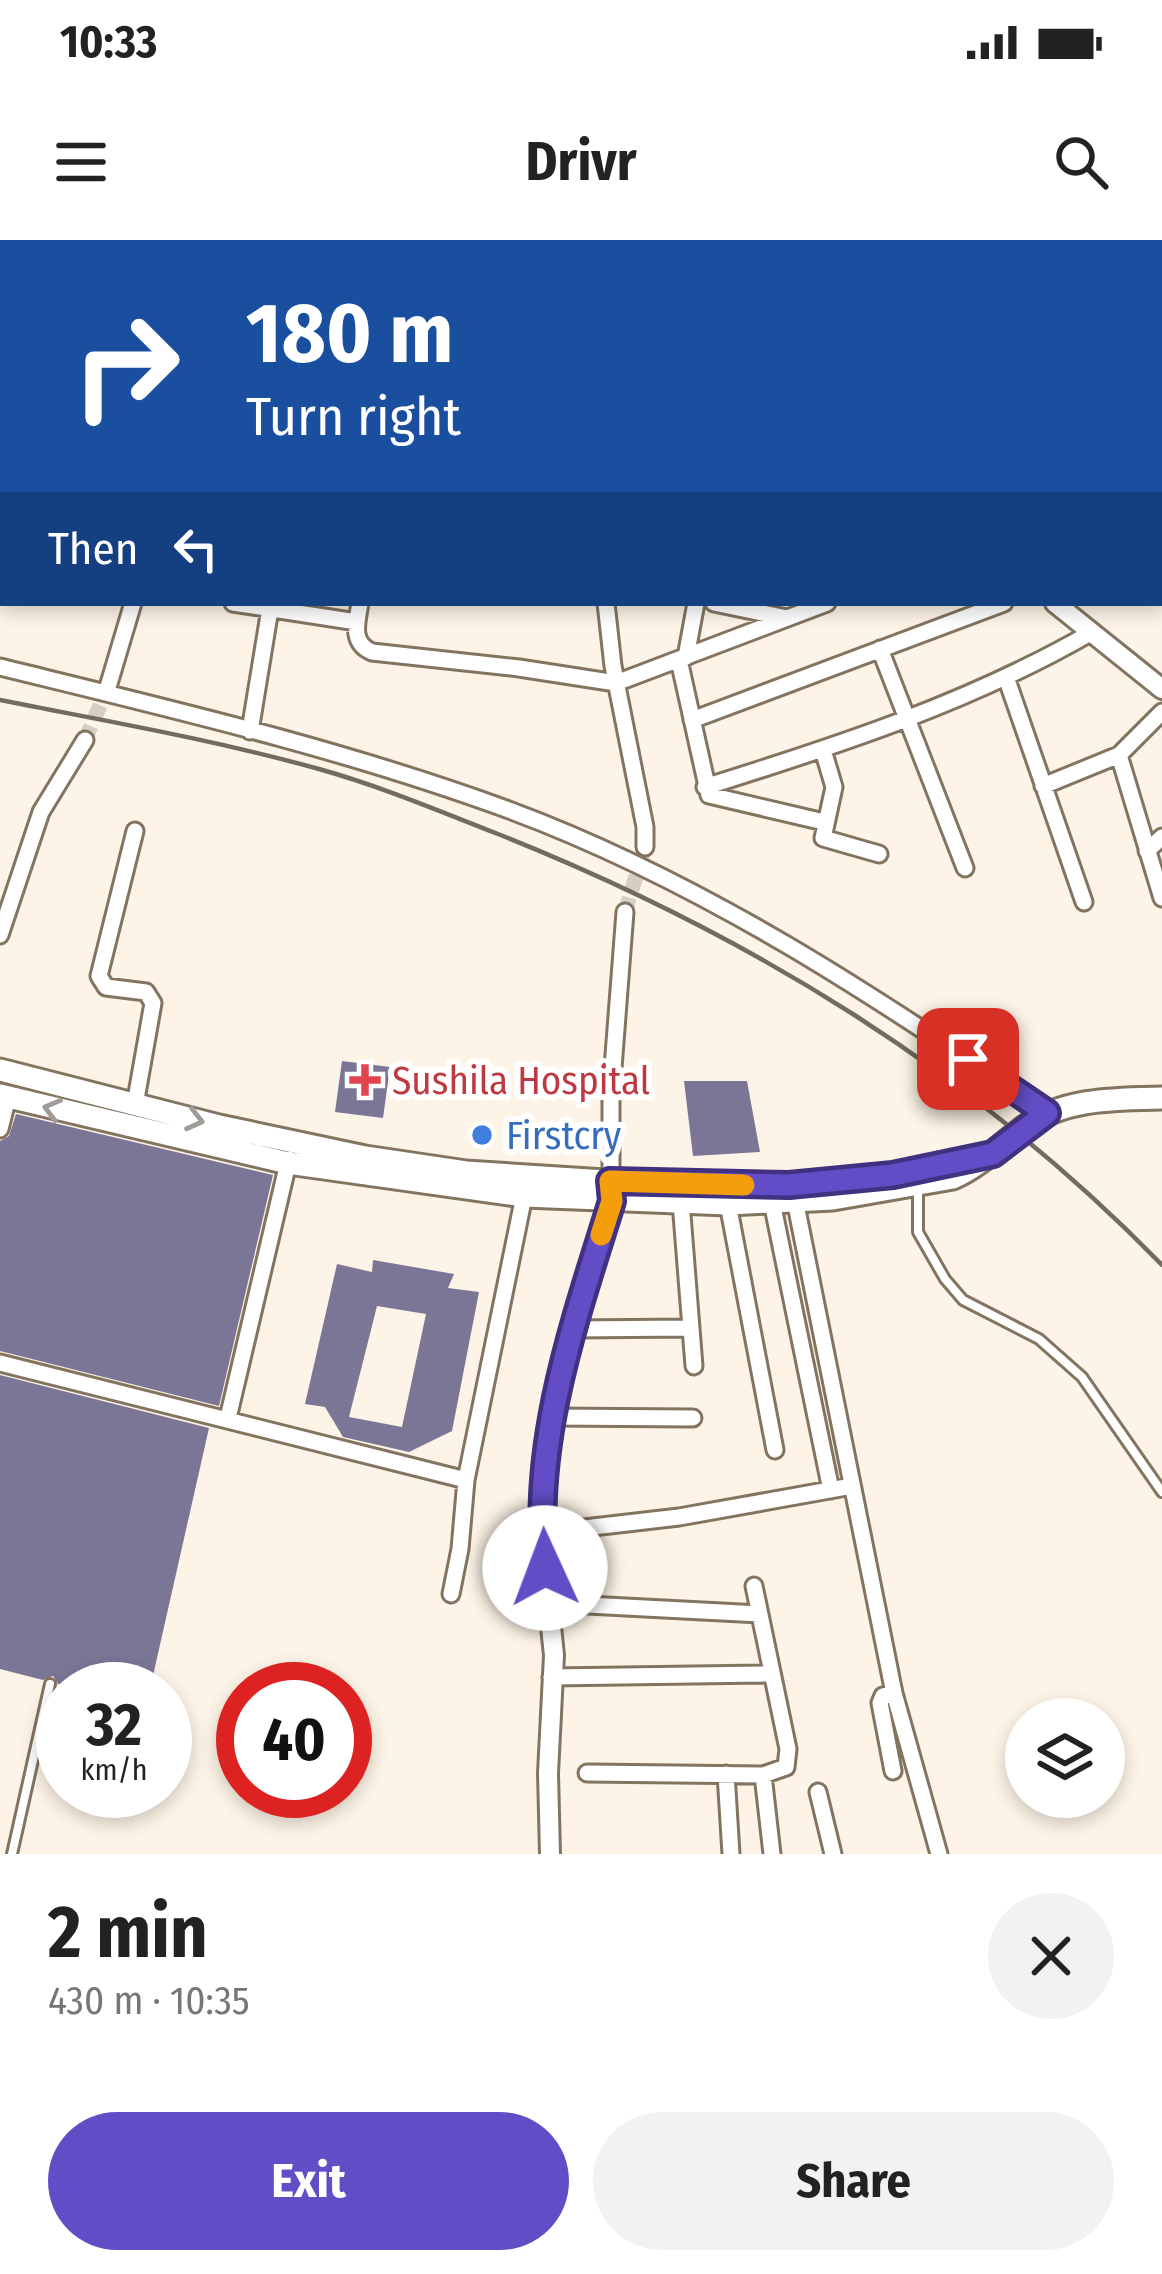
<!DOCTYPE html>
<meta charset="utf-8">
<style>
:root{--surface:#fff;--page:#f2f2f2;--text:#222;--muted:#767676;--accent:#624dc6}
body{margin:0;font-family:"Fira Sans Condensed",sans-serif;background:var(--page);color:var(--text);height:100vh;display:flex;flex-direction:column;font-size:45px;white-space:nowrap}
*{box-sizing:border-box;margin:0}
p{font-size:39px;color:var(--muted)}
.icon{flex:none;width:66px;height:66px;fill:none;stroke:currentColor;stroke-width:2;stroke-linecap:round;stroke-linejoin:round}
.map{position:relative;height:1614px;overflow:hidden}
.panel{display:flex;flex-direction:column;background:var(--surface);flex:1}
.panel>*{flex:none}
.hud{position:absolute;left:0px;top:0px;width:1164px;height:366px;box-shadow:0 6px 18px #0003;background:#1a4fa0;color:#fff;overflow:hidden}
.fabs{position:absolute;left:1005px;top:1458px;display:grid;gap:24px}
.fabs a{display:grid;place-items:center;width:120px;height:120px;border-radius:50%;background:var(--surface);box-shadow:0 6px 18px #0003;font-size:60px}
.speed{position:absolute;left:36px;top:1422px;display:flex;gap:24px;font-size:60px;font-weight:700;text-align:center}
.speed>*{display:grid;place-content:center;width:156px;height:156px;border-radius:50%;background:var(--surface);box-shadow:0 6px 18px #0003;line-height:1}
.speed small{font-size:30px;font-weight:400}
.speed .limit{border:18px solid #d22;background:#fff;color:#111}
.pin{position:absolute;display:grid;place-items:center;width:102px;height:102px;color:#fff;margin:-51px;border-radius:24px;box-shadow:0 6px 18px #0006}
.me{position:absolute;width:132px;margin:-66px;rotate:358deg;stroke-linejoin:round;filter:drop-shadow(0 0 9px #0008)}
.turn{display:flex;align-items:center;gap:42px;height:252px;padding:0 48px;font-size:54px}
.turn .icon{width:156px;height:156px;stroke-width:2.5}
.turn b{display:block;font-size:84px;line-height:102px}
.then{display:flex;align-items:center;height:114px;padding:0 48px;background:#0003;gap:24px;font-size:45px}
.round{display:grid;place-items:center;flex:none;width:126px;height:126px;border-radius:63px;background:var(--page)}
.headline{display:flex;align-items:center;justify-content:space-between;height:204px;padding:0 48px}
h1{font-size:72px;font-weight:700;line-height:90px}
.action{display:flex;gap:24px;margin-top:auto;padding:24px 48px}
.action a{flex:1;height:138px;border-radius:72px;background:var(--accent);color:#fff;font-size:48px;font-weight:700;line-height:138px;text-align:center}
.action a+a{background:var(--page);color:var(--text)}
.status{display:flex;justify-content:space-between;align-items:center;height:84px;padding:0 60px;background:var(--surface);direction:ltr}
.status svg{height:33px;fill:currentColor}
header{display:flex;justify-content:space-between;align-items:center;height:156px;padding:0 48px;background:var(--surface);font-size:54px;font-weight:700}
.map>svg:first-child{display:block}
.building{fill:#7b7696;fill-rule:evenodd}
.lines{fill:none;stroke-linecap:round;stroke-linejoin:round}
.minor-tunnel{stroke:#d7cec2;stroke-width:15;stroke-dasharray:15 8;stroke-linecap:butt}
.service-casing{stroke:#837460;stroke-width:14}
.minor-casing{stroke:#837460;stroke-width:21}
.tertiary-casing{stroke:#837460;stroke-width:24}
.secondary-casing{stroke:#837460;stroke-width:27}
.service{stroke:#fff;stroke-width:8}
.minor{stroke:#fff;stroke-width:15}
.tertiary{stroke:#fff;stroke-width:18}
.secondary{stroke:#fff;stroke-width:21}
.rail{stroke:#726b61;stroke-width:4.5}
.oneway{stroke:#9f9c98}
.route-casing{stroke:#403281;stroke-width:30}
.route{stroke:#624dc6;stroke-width:21}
.slow{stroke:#f59e0b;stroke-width:21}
.health-dot{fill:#e0444e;stroke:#fff;stroke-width:4.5}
.shop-dot{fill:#3f7fe0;stroke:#fff;stroke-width:4.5}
.labels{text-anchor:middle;stroke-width:12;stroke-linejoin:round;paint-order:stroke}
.health-label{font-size:39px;fill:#be3a42;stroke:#fff;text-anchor:start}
.shop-label{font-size:39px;fill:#366cbe;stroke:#fff;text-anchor:start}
</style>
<div class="status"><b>10:33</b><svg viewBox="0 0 49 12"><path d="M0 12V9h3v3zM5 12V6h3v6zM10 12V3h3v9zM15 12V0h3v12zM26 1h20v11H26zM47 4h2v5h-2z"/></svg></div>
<header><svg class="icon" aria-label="menu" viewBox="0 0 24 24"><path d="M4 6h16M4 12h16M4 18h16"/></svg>Drivr<svg class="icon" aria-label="search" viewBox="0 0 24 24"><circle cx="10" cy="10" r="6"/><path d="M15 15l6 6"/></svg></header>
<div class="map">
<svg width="1162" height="1614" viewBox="0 0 1162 1614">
<rect width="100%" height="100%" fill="#fdf3e6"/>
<!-- building -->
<path class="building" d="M342,821l48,6 -7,51 -48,-6z
M684,841h63l13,71 -67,4z
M16,874l257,61 -54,231 -219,-55v-210l9,-5z
M373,1020l81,14 -6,14 31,4 -27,139 -43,21 -66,-15 -18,-30 -20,-3 32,-140 35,8zM377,1066l49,8 -24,113 -53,-10z
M0,1135l209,53 -59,261h-74l-18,-5 -5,-8 -10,4 -43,-11z"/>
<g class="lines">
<!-- minor-tunnel -->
<path class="minor-tunnel" d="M85,500l23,-53
M625,672l20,-65"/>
<defs>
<path id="service" d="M918,947v45l27,47 18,21 76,39 43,38 80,115
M12,1614l38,-170"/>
<path id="minor" d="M140,0l2,3
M541,0l16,3
M1023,0l5,3
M1071,0v3
M158,3l3,-3
M294,3l1,-3
M370,3l1,-3
M644,3l1,-3
M982,3l5,-3
M1161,25l1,-1
M0,113l3,1
M0,195l3,-1
M0,256h3
M233,363l124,19
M360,363c-3,19 -10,40 12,49l147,16 97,15 211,-80
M606,363l7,63 32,161v20
M714,363l73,15
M880,409l85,219
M686,417l10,-54
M679,420l30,135 115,27
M0,427c171,42 343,82 509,143 194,72 368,187 538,303
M1007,440l77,222
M108,447l25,-84
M692,480l312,-117
M250,491l20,-122
M823,510l11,37 -11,51 56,16
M1119,515l43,143
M1043,546l76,-31 43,-43
M705,547c134,-42 266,-85 387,-155
M1147,611l15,-14
M0,695l41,-123 44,-72
M135,865l18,-102 -7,-11 -40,-5 -7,-11 36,-145
M0,889l8,-32
M611,950v-96l14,-182
M794,955l100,498 45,161
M681,962l13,164
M772,962l59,288
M728,964l47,246
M571,1089l118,-1
M0,1123l466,117
M551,1177l142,1
M228,1178l61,-259
M541,1293l138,-16 173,-31
M451,1354l9,-45 6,-69 58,-284
M549,1363l211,11
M551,1437l219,-3
M893,1531l-13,-68 3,-7 11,-3
M587,1533l176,2 23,-8 2,-18 -34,-163
M726,1534l5,80
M763,1535l9,79
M818,1552l15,62"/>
<path id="tertiary" d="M683,0l2,3
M1161,236h1
M1055,363l107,86
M550,1614l-2,-81 6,-118 -13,-122 2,-32 8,-84 20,-88 41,-128"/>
<path id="secondary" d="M0,830l219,56 146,31 101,15 139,9 184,4 104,-10 94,-20
M0,855l288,68 236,33 204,8 105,-5 120,-21c27,-12 46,-32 70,-50 40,-30 91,-29 139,-30"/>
</defs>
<!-- service casing -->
<use href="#service" class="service-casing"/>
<!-- minor casing -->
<use href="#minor" class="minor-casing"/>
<!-- tertiary casing -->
<use href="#tertiary" class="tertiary-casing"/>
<!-- secondary casing -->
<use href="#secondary" class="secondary-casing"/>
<!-- service -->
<use href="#service" class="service"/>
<!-- minor -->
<use href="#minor" class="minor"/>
<!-- tertiary -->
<use href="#tertiary" class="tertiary"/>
<!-- secondary -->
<use href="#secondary" class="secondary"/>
<!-- rail -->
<path class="rail" d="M0,85l3,1
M1161,337h1
M0,460c106,21 215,40 319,69 61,17 120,42 179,65 251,100 475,237 664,431"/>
</g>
<!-- one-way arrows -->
<defs><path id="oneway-chevron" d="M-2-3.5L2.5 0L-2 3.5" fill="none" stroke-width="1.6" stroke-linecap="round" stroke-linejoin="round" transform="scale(3)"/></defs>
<g class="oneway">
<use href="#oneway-chevron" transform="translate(52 869) rotate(-165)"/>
<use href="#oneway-chevron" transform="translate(195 880) rotate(14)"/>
</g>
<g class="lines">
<defs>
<path id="route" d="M545,1328c-14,-126 30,-248 67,-367l-2,-20 179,4 104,-10 100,-21 54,-41 -79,-54"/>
</defs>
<!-- route casing -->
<use href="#route" class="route-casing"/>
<!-- route -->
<use href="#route" class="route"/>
<!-- slow -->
<path class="slow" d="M601,995l11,-34 -2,-20 134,4"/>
</g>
<!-- markers -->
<path class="health-dot" d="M359 822h12v12h12v12h-12v12h-12v-12h-12v-12h12z"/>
<circle class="shop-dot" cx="482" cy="895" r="12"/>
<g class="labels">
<!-- health labels -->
<g class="health-label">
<text x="392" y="854">Sushila Hospital</text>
</g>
<!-- shop labels -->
<g class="shop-label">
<text x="506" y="909">Firstcry</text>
</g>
</g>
</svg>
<div class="fabs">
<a><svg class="icon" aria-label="layers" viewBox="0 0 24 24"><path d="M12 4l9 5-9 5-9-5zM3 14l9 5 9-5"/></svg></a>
</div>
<div class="speed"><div>32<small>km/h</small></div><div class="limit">40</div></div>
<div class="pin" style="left:968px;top:819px;background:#d93025"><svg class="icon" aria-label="arrive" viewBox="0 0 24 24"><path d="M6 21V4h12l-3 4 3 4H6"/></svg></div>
<svg class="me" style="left:545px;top:1328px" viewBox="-20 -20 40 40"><circle r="19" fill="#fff"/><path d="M0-13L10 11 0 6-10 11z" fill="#624dc6"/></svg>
<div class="hud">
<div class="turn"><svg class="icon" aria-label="right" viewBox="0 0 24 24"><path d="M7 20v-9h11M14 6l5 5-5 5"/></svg><div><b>180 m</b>Turn right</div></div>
<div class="then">Then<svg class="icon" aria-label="left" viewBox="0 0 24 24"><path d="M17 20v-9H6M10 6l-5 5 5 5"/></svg></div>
</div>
</div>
<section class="panel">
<div class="headline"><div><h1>2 min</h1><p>430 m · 10:35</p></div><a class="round"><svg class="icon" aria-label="close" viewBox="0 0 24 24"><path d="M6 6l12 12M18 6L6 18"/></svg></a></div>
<div class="action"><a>Exit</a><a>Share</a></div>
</section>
